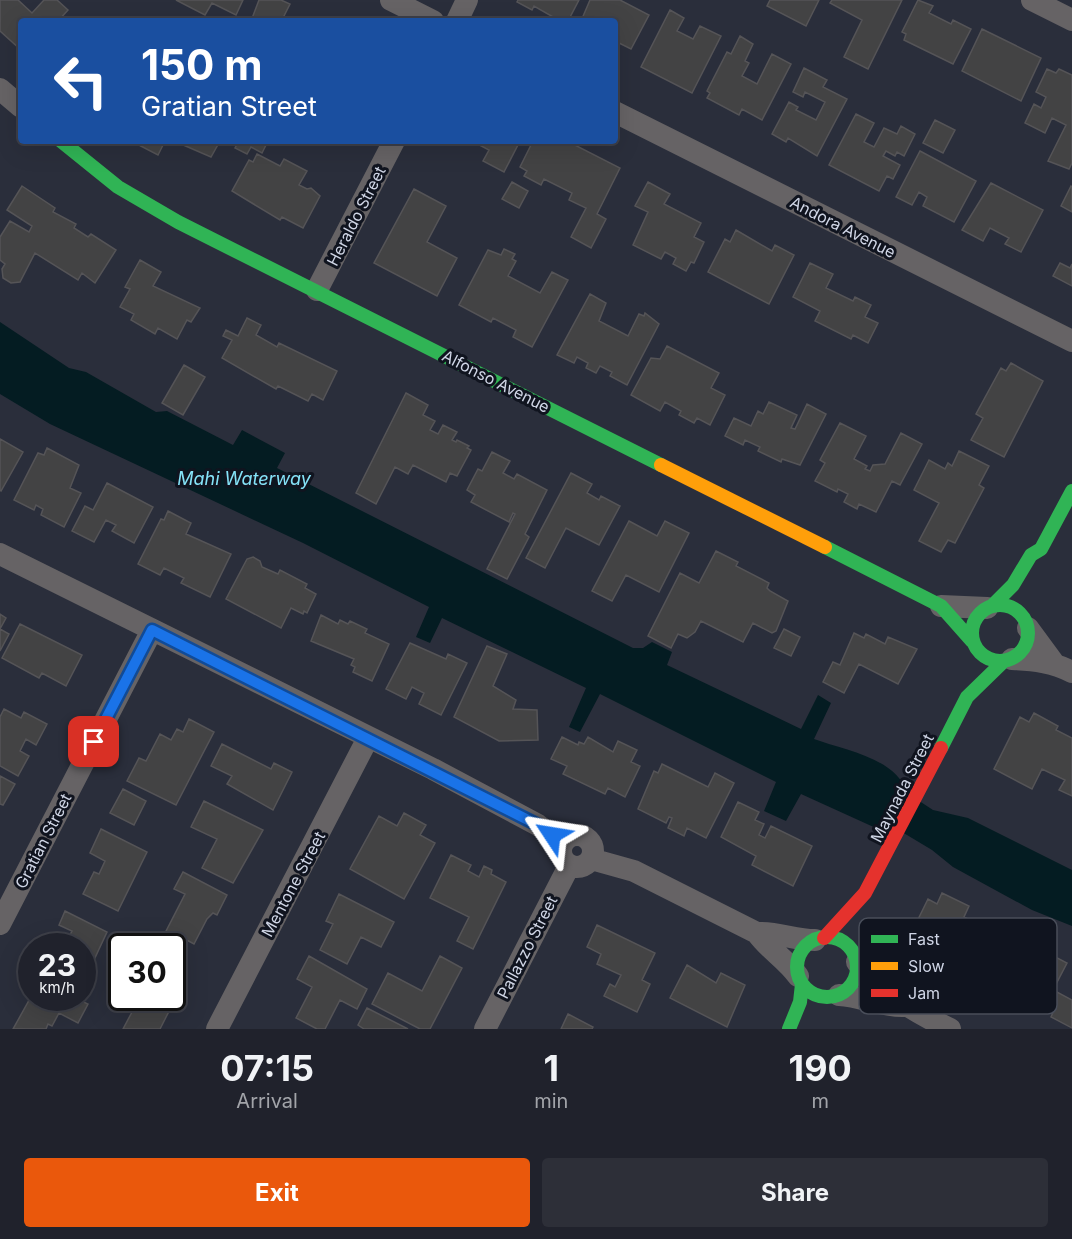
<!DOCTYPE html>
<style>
:root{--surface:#20222c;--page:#2d2f38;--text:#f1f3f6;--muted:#a2a4a9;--line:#3d3f48;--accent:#ea580c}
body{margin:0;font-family:Inter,sans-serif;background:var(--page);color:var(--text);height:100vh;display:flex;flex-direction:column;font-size:22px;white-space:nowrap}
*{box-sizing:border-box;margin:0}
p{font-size:20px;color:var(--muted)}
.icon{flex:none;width:33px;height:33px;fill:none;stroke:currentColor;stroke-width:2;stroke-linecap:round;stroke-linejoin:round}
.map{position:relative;height:1029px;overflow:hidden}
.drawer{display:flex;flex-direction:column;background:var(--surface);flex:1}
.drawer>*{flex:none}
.hud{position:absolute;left:18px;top:18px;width:600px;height:126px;border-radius:6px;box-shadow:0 6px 24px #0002,0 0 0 2px var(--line);background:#1a4fa0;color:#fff;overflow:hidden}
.speed{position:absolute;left:18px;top:933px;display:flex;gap:12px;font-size:30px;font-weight:700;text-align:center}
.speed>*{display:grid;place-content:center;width:78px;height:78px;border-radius:50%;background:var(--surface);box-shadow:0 6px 24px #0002,0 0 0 2px var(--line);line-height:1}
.speed small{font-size:15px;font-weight:400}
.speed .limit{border:3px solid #111;border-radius:9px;background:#fff;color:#111}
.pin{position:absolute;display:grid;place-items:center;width:51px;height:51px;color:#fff;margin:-26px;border-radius:12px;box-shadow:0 3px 9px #0006}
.me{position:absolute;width:66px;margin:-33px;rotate:303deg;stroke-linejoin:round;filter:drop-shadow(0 0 4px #0008)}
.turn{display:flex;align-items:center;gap:21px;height:126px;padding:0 24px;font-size:27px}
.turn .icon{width:78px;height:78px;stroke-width:2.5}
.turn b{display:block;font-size:42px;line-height:51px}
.eta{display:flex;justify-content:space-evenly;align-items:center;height:102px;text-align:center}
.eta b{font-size:36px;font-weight:700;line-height:42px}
.action{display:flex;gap:12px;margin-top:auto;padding:12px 24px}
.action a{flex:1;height:69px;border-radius:6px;background:var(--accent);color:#fff;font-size:24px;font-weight:700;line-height:69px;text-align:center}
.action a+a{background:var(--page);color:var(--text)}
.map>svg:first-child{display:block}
.water{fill:#041c22}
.building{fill:#434344;stroke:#555457;stroke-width:1.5}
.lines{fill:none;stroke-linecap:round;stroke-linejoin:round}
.street{stroke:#666365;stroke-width:22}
.fast{stroke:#30b455;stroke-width:14}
.slow{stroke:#ff9f0a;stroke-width:14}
.jam{stroke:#e5322d;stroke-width:14}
.route-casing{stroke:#114b97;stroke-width:15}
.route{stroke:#1a73e8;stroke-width:10}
.labels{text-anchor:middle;stroke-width:6;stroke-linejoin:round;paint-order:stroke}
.street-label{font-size:16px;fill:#cfd5e5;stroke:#10141f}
.water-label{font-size:18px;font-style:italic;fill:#85e3f8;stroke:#10141f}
.key{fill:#10141f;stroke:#494e5a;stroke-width:1.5}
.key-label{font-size:16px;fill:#cfd5e5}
</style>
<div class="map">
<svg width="1072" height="1029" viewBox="0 0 1072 1029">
<rect width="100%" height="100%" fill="#2a2e3b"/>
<!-- water -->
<path class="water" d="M0,322l69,46 17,4 70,40 11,-1 66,34 9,-15 43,23 -8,15 356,180h10l9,-6 20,10 -5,13 134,64 17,-34 13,8 -17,36c30,11 83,19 93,54l26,17 35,8 104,52v56l-40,-16 -79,-43 -21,-17 -40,-24 -14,3 -77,-35 -15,27 -22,-10 12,-29 -176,-88 -20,38 -11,-5 17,-39 -144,-70 -12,25 -14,-6 13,-30 -126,-64 -253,-119 -50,-30z"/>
<!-- building -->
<path class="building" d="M0,0h18l14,13 12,-13h13l11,10 -10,11h-37v29l-21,-19z
M176,0h67l-7,15 -24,-12 -7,12z
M259,0h22l9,4 -7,14 6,3h-38z
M518,0h61l-11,21h-8l-26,-15 -2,4 -15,-8z
M590,0h30l29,15 -18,34 -16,-8v-20h-34z
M770,0h49l-13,26 -39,-20z
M832,0h70l-34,69 -24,-12 18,-37 -32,-17z
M918,0l15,6 -4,7 22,11 2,-4 18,9 -18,35 -49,-24 2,-6 -4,-2z
M670,10l14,8 -7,13 16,8 7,-13 21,10 -29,57 -51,-26z
M982,29l59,29 -20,43 -59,-30z
M740,36l13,8 -8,17 4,2 -7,13 15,8 15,-30 19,10 -29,56 -20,-11 -3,6 -32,-17 3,-5 -3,-2 20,-39 4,2z
M804,68l23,12 -4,7 24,12 -30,57 -29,-18 -2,4 -14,-8 17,-32 9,5 -2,3 20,10 9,-18 -20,-10 -2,5 -10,-5z
M1047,69l9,4 3,-4 13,6v88l-3,6 -21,-8 18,-36 -14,-7 -7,15 -20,-10 9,-19 7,4 5,-11 -10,-5z
M856,114l18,9 -10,19 10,5 10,-19 13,6 4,-8 14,8 -11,22 -7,-4 -2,4 -9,-5 -3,5 17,9 -7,14 -6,-3 -8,15 -50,-26z
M935,120l20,10 -12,23 -20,-10z
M137,141h28l-7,14 -23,-12z
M174,141h46l-9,16z
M239,141h29l-6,12 -11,-6 -4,7 -12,-6z
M472,141h48l-16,31 -21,-11 6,-11z
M533,141h34l53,27 -23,46 9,5 -15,29 -20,-11 15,-29 -17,-8 3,-7 -28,-14 -3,6 -17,-9 3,-5 -7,-4z
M920,151l56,30 -22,41 -31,-16 4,-9 -8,-5 -7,13 -16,-8z
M257,154l23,12 4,-7 23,12 -8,14 8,4 4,-1 9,8 -17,32 -21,-11 -2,3 -48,-29 17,-31 4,2z
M512,182l16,9 -9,17 -17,-9z
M648,182l22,12 -6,10 37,19 -7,14 10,5 -10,21 -3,-1 -5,9 -13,-7 3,-6 -11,-6 -4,7 -28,-14 15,-33 -13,-6z
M991,183l52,27 -22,42 -16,-8 4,-6 -19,-10 -7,13 -21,-11z
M22,186l33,22 -2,4 23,12 -2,4 14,9 3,-3 25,16 -21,33 -13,-10 -4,7 -43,-27 -15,29 -9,1 -8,-5 -1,-9 3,-5 -5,-4v-23l10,-16 19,11 3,-6 -25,-16z
M1071,186l1,1v25l-11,-6z
M414,189l32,17 -19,36 30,16 -20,38 -63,-33z
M736,230l36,21 3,-6 19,10 -25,49 -61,-32 17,-33 5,3z
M504,249l11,5 -3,5 4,2 -8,15 32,17 12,-21 16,8 -36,67 -19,-10 3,-7 -23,-12 -2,4 -32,-17 29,-55 13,5z
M140,260l21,12 -8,14 47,22 -9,14 -4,-2 -10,19 -19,-11 -3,6 -24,-14 3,-6 -14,-7 10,-18 -5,-2z
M810,263l23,11 -7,14 27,13 2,-4 16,8 -6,12 13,6 -10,20 -15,-8 -2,4 -36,-18 5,-10 -27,-14z
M1060,263l10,5 2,-4v22l-19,-10z
M590,294l16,9 -7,18 29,15 11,-22 5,2 1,-3 14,11 -32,61 -17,-9 2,-4 -12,-6 -4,7 -10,-5 2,-5 -11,-6 -3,6 -17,-8z
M247,318l14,7 -5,10 21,12 2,-4 58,28 -14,29 -11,-6 -4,7 -30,-15 -2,3 -54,-31 10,-18 -9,-4 3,-6 12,6z
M667,346l52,27 -8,15 14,7 -15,30 -13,-7 -3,5 -15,-8 2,-4 -16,-9 -5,9 -29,-16 20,-37 9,1z
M1011,363l32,18 -39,76 -33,-17 12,-22 -7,-4 25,-46 5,3z
M184,365l21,12 -22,38 -21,-12z
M406,393l22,12 -5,10 12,6 -5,9 8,4 5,-9 14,7 -5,8 4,2 1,-2 12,6 -2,2 4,2 -14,26 -7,-3 -4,9 -33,-17 -5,9 -13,-7 -19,37 -20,-11z
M769,402l28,13 -6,13 4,1 12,-25 19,10 -26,51 -18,-6 -1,3 -23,-11 2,-4 -15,-7 -2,5 -18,-9 9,-18 17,8 7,-15 5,3z
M840,423l26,13 -12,23 13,7 -2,3 5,2 3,-6 12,-1 16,-31 21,11 -22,41 -8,-4 -16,31 -17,-8 -2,5 -13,-7 4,-8 -10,-5 -1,3 -22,-11 10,-18 -5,-3z
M0,439l23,13 -22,39 -1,-1z
M47,448l32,17 -9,23 11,5 -17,34 -23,-12 2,-6 -7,-4 -2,5 -20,-10 24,-47 6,2z
M959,451l30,15 -10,19 5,3 -29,55 -7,-3 -7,12 -22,-11 20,-38 -25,-13 15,-30 16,9 3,-6 4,3z
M492,452l18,9 -7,12 11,6 3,-5 30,16 -22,44 4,3 -22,42 -20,-10 28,-55 -2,-1 -4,9 -38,-20 4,-7 -8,-5 11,-21 4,2z
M571,473l21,11 -5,9 12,7 2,-4 19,10 -21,39 -33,-17 -21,40 -19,-10z
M107,483l46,24 -19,36 -22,-12 4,-6 -10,-5 -12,22 -22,-11 13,-25 8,4z
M168,511l23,12 -5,11 45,20 -21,43 -29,-14 3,-5 -20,-10 -4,7 -22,-11 23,-45 3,1z
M629,521l28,15 8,-15 24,12 -30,59 -33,-17 -14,26 -20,-10z
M716,551l22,11 -2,4 33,17 -2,5 3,3 18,10 -12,30 -4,2 -19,-10 -10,19 -42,-21 -6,11 -8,6 -9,-4 -7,14 -23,-12 32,-63 19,10z
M253,557l7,4 2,6 16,7 2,-4 27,14 -2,4 11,6 -9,19 -3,-2 -1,3 -12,-6 -10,20 -55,-29 21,-40z
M0,614l6,4 -6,11 9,5 -9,17z
M321,615l17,9 2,-4 8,4 2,-3 17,8 -2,4 24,11 -17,37 -19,-9 2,-5 -4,-2 3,-6 -43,-18z
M20,624l62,31 -16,31 -24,-13 -3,5 -37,-20z
M784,629l16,8 -9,19 -17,-8z
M854,633l10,5 2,-4 19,10 3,-7 29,12 -19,35 -39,-20 -15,29 -21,-11 10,-20 7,3z
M410,643l36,16 2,-5 19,9 -26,52 -22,-11 5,-11 -12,-6 -6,12 -20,-10z
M487,646l20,8 -14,32 23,14 -3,9 24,1 1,30 -39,1 -45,-24z
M4,709l17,9 3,-6 23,12 -11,21 -10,-6 -6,12 9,5 -11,20 -18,-10v-49z
M1034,713l24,13 -2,4 16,8v58l-13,-6 6,-10 -23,-11 -10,20 -38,-20 26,-52 9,5z
M189,719l25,13 -38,73 -49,-24 12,-23 7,3 14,-27 11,6 6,-11 6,3z
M562,737l16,8 1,-3 5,2 4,-7 25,15 5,-11 19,9 -6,12 9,4 -15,31 -17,-9 -3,6 -42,-20 4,-8 -16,-7z
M222,744l49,25 3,-6 18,9 -19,38 -46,-26 5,-8 -21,-10z
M662,764l46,23 7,-14 19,10 -28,55 -19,-10 -3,8 -16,-8 4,-10 -3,-1 -3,6 -28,-14 16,-38 4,2z
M0,776l15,8 -12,21 -3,-1z
M123,789l23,12 -12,24 -24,-12z
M204,801l59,29 -30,53 -31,-15 15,-29 -26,-12z
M738,802l21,10 -4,8 9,4 -5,11 6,3 6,-12 41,20 -19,40 -41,-21 4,-9 -35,-19z
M404,813l22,12 -6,10 15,8 -31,56 -54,-30 29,-53 18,10z
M101,829l46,23 -29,59 -35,-17 11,-22 5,2 6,-13 -15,-8z
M451,855l20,10 -3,6 11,6 5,-11 8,4 -1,4 15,8 -33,67 -16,-8 12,-24 -39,-19z
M183,872l44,23 -10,20 -4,-2 -6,6 -13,25 -11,-6 -4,8 -16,-9 22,-43 -11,-5z
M942,893l27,13 -5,11 29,15 -14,28 -41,-21 -9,19 -24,-12 23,-47 9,5z
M339,894l55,28 -13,25 -20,-10 -14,27 -27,-14 13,-26 -7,-3z
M65,911l42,21 -14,30 -6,-2 -5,10v-24h-18l8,-15 -13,-6z
M597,925l58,28 -13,27 8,4 -13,28 -33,-16 6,-12 5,3 6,-12 -24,-11 4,-10 -14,-7z
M1022,951l17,9 5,-9 23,12 -14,27 19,10v28l-21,-11 3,-7 -9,-5 -3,5 -40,-21z
M309,956l58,33 -10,20 -17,-9 -15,29h-8l-21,-11 16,-31 -15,-8z
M440,956l22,12 -32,61h-10l-48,-25 16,-31 34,18z
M687,965l29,18 5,-10 24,12 -18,42 -57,-29z
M172,968l15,8 -27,53h-37l9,-17 -12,-7 4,-7h48z
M29,974l3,1v20l-10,-5z
M32,995v3h43l13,6 -10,19 -19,-10 -7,13 -4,-2 -2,5h-33z
M367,1008l41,21h-44l-6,-4z
M568,1014l25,13 -1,2h-31z"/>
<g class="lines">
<!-- street -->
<path class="street" d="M391,0l42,21
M1032,0l40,20
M457,21l10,-21
M0,89l21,18
M615,112l457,229
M317,290l77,-149
M0,554l433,215 105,56 24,19
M941,606l46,2
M1028,628l25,34
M1012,659c22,1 41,3 60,13
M561 851a16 16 0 1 1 32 0a16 16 0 1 1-32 0Z
M591,859l43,12 123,62c20,-1 38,7 58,7
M0,924l152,-294
M757,933c11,16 29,26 41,43
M857,962c28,32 56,49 93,67
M839,995c23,1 43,12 65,11
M217,1029l151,-291
M485,1029l84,-163"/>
<!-- fast -->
<path class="fast" d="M61,141l57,46 60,35 483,243
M825,547l116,59 31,35
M972 633a28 28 0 1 1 56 0a28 28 0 1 1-56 0Z
M992,606l21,-21 18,-30 10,-6 31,-58
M941,748l26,-51 37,-36
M797 967a30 30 0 1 1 60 0a30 30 0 1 1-60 0Z
M789,1029l11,-27 2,-18"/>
<!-- slow -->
<path class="slow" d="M661,465l164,82"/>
<!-- jam -->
<path class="jam" d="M824,938l41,-45 76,-145"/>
</g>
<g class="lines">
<defs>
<path id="route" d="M94,742l58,-112 386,195 14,10"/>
</defs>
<!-- route casing -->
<use href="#route" class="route-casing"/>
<!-- route -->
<use href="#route" class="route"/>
</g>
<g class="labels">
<!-- street labels -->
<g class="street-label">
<text transform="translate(356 216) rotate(-63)" y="6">Heraldo Street</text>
<text transform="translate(843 227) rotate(27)" y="6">Andora Avenue</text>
<text transform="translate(496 381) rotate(27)" y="6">Alfonso Avenue</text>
<text transform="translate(902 788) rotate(-63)" y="6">Maynada Street</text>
<text transform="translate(43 841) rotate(-63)" y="6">Gratian Street</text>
<text transform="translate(293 884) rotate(-62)" y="6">Mentone Street</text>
<text transform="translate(527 947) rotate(-63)" y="6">Pallazzo Street</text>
</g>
<!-- water labels -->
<g class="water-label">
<text x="244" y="485">Mahi Waterway</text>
</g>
</g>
<!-- legend -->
<rect x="859" y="918" width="198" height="96" rx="9" class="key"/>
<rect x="871" y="935" width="27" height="8" fill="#30b455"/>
<rect x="871" y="962" width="27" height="8" fill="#ff9f0a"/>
<rect x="871" y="989" width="27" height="8" fill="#e5322d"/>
<g class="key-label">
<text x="908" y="945">Fast</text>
<text x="908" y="972">Slow</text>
<text x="908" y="999">Jam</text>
</g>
</svg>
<div class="speed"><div>23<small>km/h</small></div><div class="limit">30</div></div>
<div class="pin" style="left:94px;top:742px;background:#d93025"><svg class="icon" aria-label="arrive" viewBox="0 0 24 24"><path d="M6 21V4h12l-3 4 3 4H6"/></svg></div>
<svg class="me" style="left:552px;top:835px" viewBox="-20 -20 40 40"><path d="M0-17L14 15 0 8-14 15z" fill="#1a73e8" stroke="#fff" stroke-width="4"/></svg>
<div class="hud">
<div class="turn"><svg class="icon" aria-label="left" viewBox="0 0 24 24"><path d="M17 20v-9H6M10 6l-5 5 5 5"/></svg><div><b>150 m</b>Gratian Street</div></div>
</div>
</div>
<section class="drawer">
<div class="eta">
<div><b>07:15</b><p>Arrival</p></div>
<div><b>1</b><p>min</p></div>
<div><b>190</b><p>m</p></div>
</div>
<div class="action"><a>Exit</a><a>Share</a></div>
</section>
